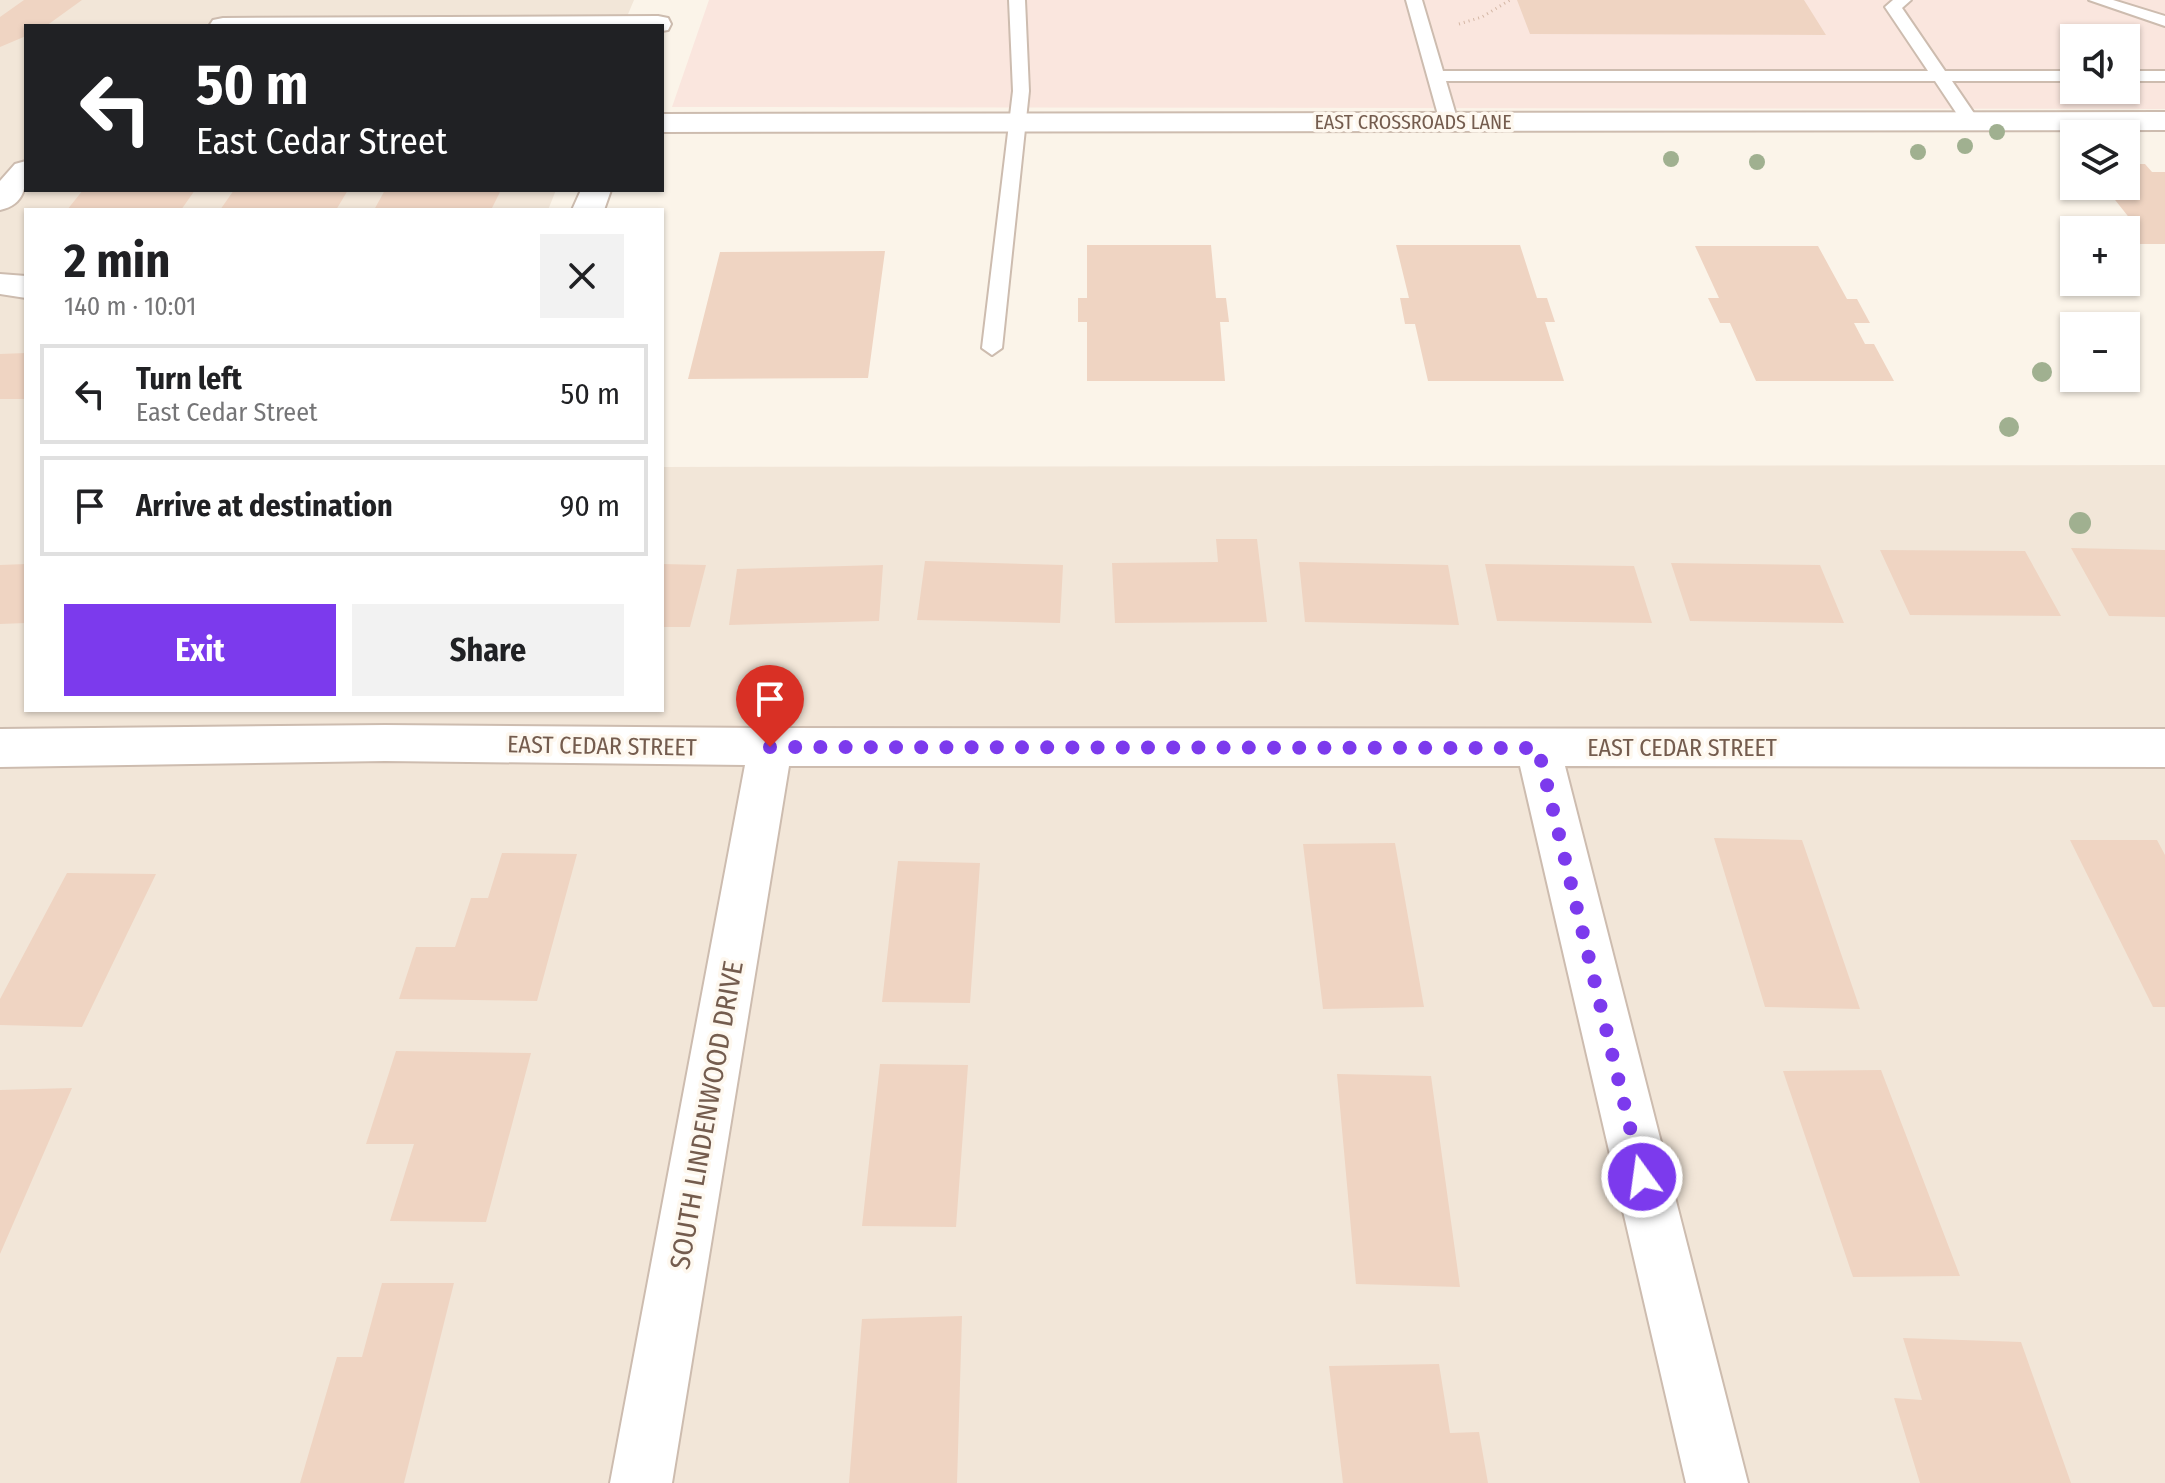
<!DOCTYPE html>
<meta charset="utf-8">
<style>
:root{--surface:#fff;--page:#f2f2f2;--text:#202124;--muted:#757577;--line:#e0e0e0;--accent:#7c3aed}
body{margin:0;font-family:"Fira Sans Condensed",sans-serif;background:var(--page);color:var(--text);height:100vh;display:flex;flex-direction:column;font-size:30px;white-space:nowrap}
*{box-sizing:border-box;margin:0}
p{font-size:26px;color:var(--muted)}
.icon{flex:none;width:44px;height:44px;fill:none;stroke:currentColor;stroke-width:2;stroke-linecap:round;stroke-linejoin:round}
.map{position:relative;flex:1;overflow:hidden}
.panel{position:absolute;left:24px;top:208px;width:640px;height:504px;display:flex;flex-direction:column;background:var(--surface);border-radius:0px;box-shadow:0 2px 6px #0004}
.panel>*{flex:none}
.top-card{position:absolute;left:24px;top:24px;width:640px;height:168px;border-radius:0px;box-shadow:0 2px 6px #0004;background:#202124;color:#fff;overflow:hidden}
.tools{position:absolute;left:2060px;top:24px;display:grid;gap:16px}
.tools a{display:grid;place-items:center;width:80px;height:80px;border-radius:0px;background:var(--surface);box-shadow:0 2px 6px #0004;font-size:40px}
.pin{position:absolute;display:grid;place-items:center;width:68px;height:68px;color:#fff;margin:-82px -34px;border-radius:50% 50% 50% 0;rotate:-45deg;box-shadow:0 0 8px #0007}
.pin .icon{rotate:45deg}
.me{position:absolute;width:88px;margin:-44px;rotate:346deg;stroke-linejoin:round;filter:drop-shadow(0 0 6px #0008)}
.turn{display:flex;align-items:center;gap:28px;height:168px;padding:0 40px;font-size:36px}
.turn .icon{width:104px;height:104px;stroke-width:2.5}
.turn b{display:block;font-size:56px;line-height:68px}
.round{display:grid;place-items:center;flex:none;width:84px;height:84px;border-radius:0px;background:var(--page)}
.headline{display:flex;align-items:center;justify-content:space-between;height:136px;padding:0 40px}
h1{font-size:48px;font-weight:700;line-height:60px}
.cta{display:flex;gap:16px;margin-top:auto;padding:16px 40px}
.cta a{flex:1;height:92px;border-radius:0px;background:var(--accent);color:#fff;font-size:32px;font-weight:700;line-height:92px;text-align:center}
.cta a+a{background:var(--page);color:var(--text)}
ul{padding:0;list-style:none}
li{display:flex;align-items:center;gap:24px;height:100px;margin:0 16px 12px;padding:0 24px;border:4px solid var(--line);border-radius:0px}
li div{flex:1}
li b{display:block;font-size:30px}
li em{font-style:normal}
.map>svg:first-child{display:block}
.residential{fill:#f2e6d8}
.commercial{fill:#fae6de;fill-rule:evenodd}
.building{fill:#efd4c2}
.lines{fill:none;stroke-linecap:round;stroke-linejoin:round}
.lane-casing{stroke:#cdbcaf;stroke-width:4}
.street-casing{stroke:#cdbcaf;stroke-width:4}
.path{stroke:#d4b7a5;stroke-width:3;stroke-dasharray:1 4;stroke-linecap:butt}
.lane{fill:#fff;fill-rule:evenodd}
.street{fill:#fff;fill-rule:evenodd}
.tree{fill:#a0b090}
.route{stroke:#7c3aed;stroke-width:14;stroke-dasharray:0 25.2}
.labels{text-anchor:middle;stroke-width:7;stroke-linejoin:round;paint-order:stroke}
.far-street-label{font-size:20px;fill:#745c4e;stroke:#fef8ef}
.street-label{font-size:24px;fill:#745c4e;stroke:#fef8ef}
.near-street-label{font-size:28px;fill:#745c4e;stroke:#fef8ef}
</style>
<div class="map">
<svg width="2165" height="1483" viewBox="0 0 2165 1483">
<rect width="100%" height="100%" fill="#fbf4e9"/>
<!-- residential -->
<path class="residential" d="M0,0h634l-11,26h-597v164h530l-8,20h-522v500h636v-243l1503,-2v1018h-2165z"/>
<!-- commercial -->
<path class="commercial" d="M709,0h1456v109l-1493,-2zM2074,38h52v52h-52z"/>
<!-- building -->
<path class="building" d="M24,0h58l-36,26h-20v10l-26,11v-30z
M1517,0h287l22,35 -296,-1z
M2126,164h19l7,8h13v72h-39v-14h-11l-3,-5h23l-31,-39h22v-11h4z
M83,190h112l-14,20h-114z
M234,190h114l-12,20h-116z
M385,190h116l-10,20h-117z
M1087,245h124l5,53h10l3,24h-9l5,59h-138v-59h-9v-24h9z
M1396,245h124l17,53h10l8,24h-10l19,59h-136l-13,-57h-10l-5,-26h9z
M1695,246h123l29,53h10l13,24h-16l11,21h9l20,37h-138l-26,-58h-10l-12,-25h11z
M885,251l-17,127 -180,1 32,-127z
M26,353v46h-26v-45z
M1216,539h41l10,83 -152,1 -3,-60 106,-1z
M2071,548l94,2v67l-56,-1z
M1880,550l145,1 36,65 -151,-1z
M925,561l138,4 -3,58 -143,-3z
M1299,562l149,3 11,60 -154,-3z
M1671,563l149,2 24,58 -154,-2z
M26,564v59l-26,1v-59z
M662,564l44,1 -16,62h-28z
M1485,564l149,2 18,57 -155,-2z
M883,565l-4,56 -150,4 8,-56z
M1714,838l88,2 58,169 -95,-2z
M2070,840h87l8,15v152h-12z
M1395,843l29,164 -101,2 -20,-165z
M502,853l75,1 -40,147 -138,-2 17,-52h39l16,-49h17z
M898,861l82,2 -10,140 -88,-1z
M67,873l89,1 -74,153 -82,-2v-26z
M396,1051l135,2 -45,169 -96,-1 24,-77h-48z
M880,1064l88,1 -12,162 -94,-1z
M1881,1070l79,206 -107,1 -70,-206z
M1337,1074l94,2 29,211 -104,-3z
M72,1088l-72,166v-164z
M382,1283h72l-50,200h-104l37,-126h25z
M962,1316l-5,167h-108l13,-164z
M1903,1338l118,4 50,141h-151l-26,-85 28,2z
M1439,1364l11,69 29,-1 9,51h-145l-14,-117z"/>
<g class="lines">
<defs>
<path id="lane" d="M1009,0h16l4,91 -27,257 -10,7 -10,-7 31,-257z
M1406,0h16l21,71h485l-43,-64 8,-7h18l-9,8 43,63h129v10h-122l28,41 -9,5 -6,-1 -30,-45h-489l12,41 -9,5 -9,-5z
M2089,0h24l52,16v10z
M2126,71h39v10h-39z"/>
<path id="street" d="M658,16l10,2 3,6 -3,6 -6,1v-5h-453l4,-6 10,-2z
M2165,112v18l-1503,2v-18z
M26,161c0,23 1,43 -26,49v-29l15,-17z
M581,190h30l-7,20h-32z
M0,274l26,2v22l-26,-4z
M385,725l385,3 1395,1v38l-600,-1 183,717h-62l-166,-717h-731l-117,717h-62l135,-718 -360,-4 -385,6v-38z"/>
</defs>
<!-- lane casing -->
<use href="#lane" class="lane-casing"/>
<!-- street casing -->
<use href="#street" class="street-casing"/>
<!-- path -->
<path class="path" d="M1459,24l23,-7 28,-17"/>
<!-- lane -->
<use href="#lane" class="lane"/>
<!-- street -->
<use href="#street" class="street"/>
</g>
<!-- trees -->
<g class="tree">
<circle cx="1997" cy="132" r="8"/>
<circle cx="1965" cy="146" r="8"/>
<circle cx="1918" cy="152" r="8"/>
<circle cx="1671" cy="159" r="8"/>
<circle cx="1757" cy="162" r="8"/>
<circle cx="2042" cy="372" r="10"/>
<circle cx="2009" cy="427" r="10"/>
<circle cx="2080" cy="523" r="11"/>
</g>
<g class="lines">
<!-- route -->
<path class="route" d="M770,747l768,1 104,429"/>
</g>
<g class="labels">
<!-- far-street labels -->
<g class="far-street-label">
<text x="1413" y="129">EAST CROSSROADS LANE</text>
</g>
<!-- street labels -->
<g class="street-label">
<text transform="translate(602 746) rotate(1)" y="8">EAST CEDAR STREET</text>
<text x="1682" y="756">EAST CEDAR STREET</text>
</g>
<!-- near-street labels -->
<g class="near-street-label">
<text transform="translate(706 1115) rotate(-80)" y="10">SOUTH LINDENWOOD DRIVE</text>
</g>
</g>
</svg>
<div class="tools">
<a><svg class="icon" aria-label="sound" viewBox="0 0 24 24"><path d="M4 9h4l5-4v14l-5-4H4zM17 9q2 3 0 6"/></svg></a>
<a><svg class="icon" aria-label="layers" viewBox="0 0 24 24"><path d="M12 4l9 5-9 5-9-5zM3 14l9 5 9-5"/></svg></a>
<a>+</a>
<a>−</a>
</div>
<div class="pin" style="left:770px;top:747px;background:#d93025"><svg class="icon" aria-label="arrive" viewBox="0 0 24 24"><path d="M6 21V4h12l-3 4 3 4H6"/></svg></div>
<svg class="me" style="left:1642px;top:1177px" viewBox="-20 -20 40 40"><circle r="17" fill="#7c3aed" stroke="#fff" stroke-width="3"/><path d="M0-11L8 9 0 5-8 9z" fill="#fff"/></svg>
<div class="top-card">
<div class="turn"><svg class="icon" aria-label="left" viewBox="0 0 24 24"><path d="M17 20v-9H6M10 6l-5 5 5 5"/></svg><div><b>50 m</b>East Cedar Street</div></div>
</div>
<section class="panel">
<div class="headline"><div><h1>2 min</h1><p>140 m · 10:01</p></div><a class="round"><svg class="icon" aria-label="close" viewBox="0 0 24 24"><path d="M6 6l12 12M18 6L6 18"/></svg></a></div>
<ul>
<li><svg class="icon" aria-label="left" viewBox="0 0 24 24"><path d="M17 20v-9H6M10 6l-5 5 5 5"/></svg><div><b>Turn left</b><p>East Cedar Street</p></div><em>50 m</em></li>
<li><svg class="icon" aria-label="arrive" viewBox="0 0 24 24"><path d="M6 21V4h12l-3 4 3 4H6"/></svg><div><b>Arrive at destination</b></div><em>90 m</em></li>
</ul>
<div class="cta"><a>Exit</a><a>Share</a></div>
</section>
</div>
